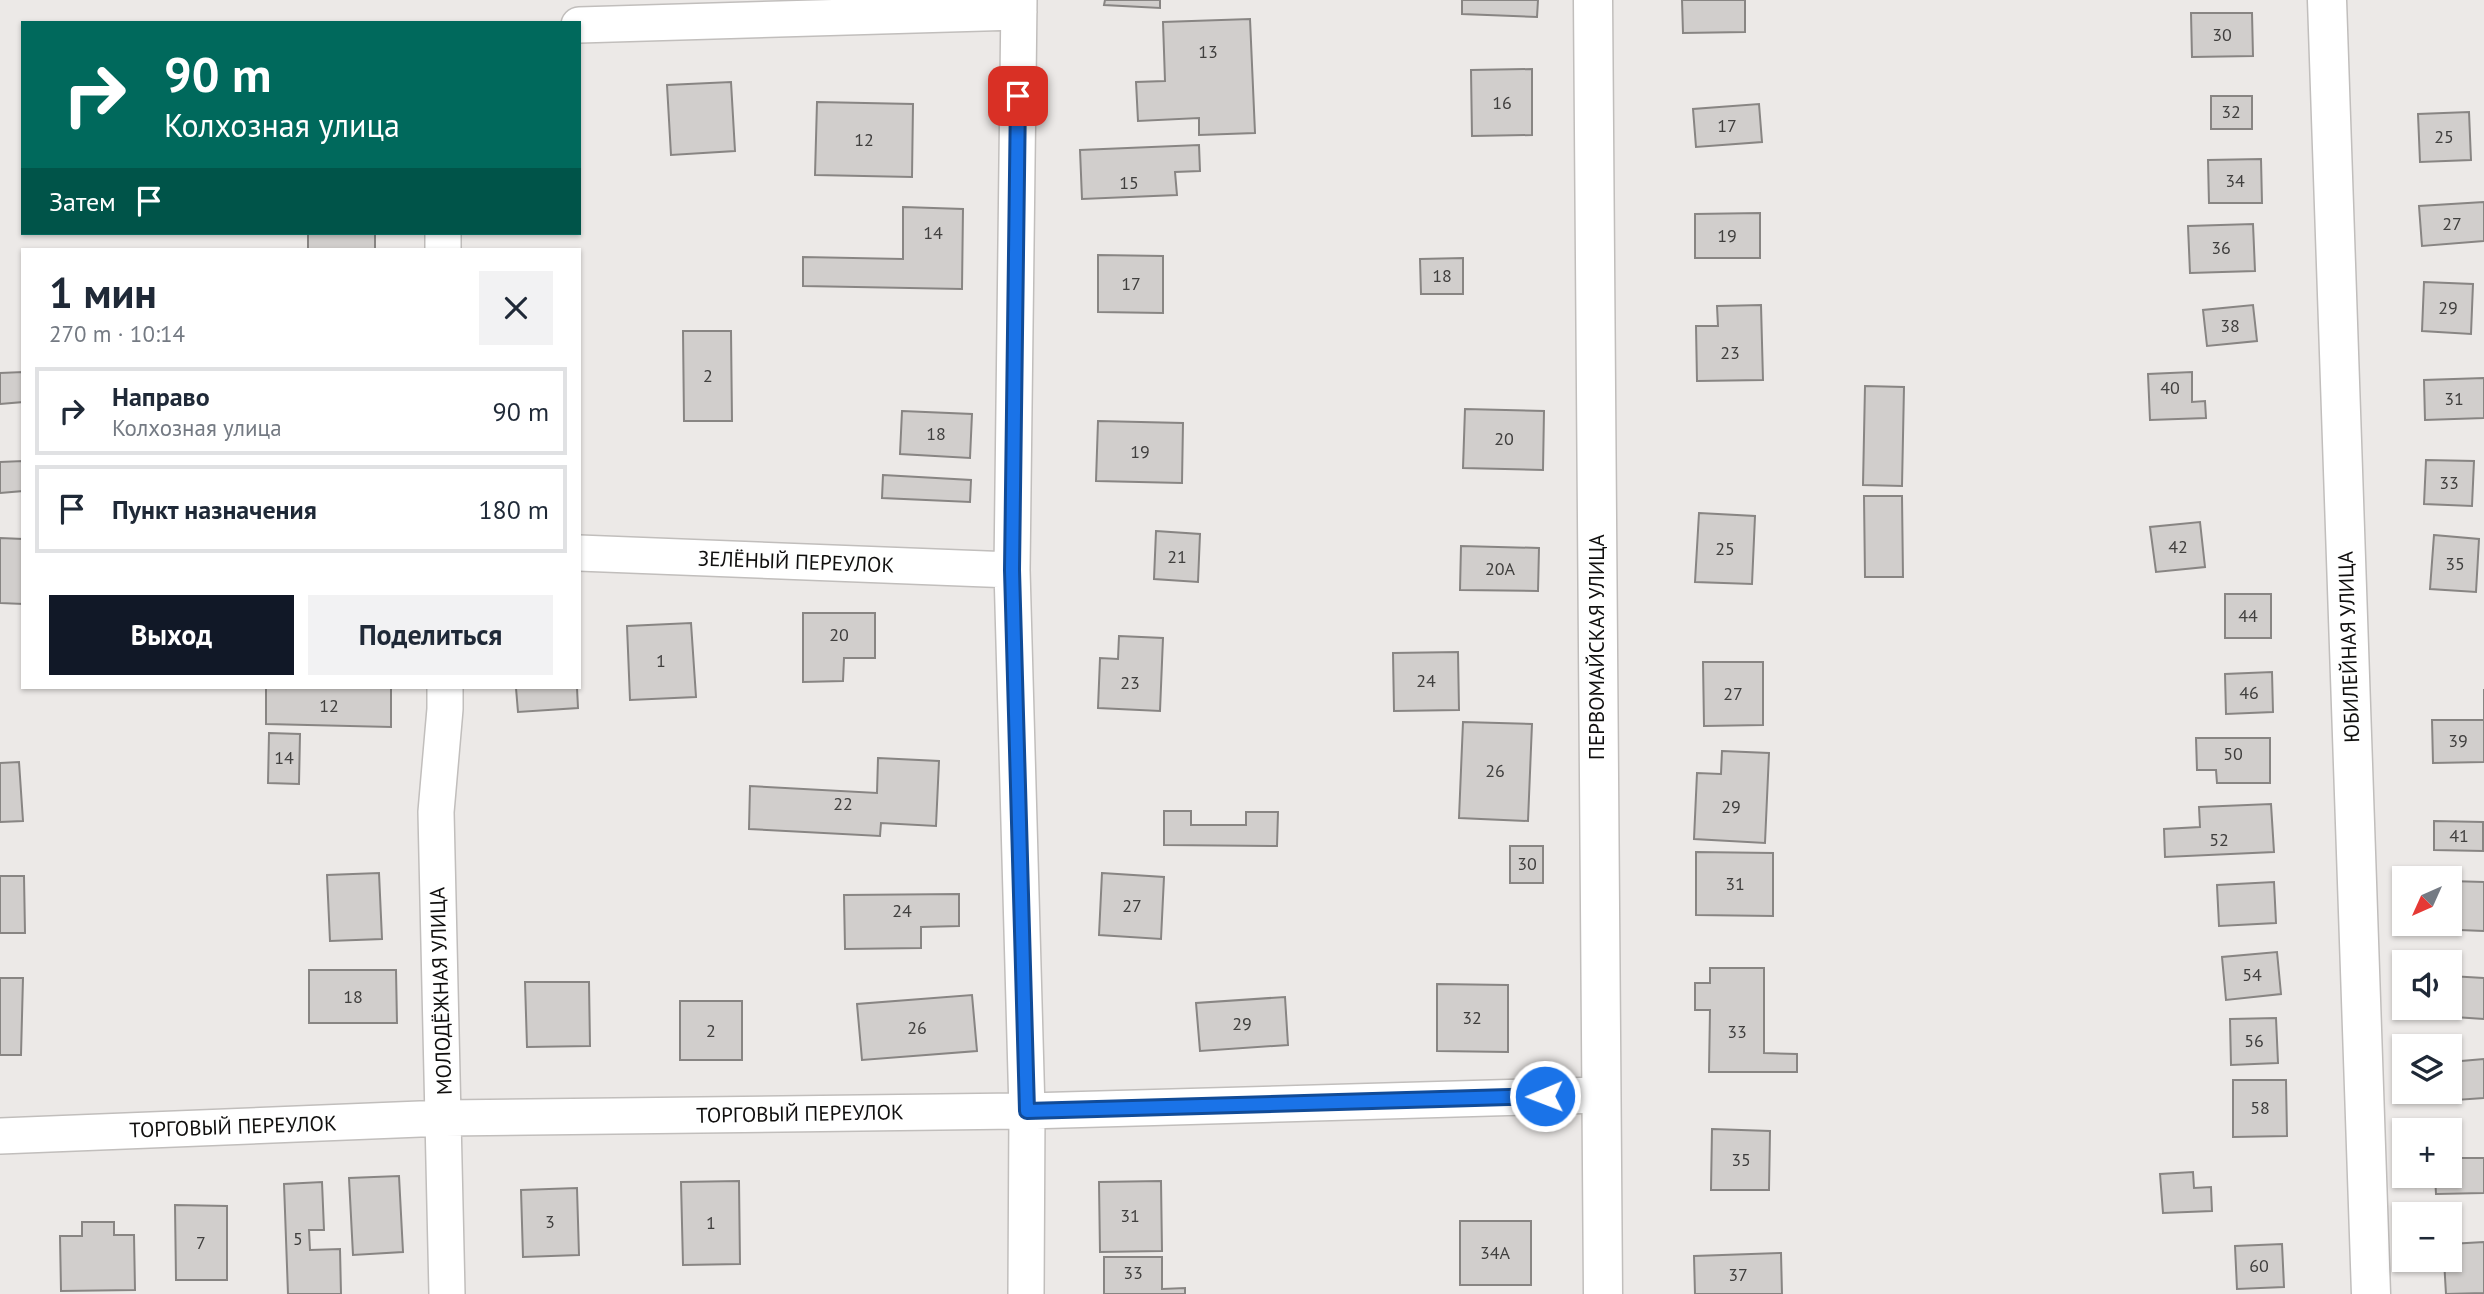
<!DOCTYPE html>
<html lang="ru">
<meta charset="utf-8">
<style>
:root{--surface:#fff;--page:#f2f2f3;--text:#1f2937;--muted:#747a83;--line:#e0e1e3;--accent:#111827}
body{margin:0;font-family:"PT Sans",sans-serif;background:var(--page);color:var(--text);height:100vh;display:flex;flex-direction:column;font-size:26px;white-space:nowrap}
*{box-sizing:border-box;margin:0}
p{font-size:23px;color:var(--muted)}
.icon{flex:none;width:38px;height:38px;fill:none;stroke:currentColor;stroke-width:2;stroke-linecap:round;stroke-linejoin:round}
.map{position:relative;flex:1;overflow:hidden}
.drawer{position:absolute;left:21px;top:248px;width:560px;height:441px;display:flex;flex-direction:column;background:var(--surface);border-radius:0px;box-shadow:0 2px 5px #0004}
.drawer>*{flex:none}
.banner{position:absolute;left:21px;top:21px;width:560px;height:214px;border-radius:0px;box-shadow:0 2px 5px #0004;background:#00695c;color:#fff;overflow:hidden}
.needle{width:46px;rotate:225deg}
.buttons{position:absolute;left:2392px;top:866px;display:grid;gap:14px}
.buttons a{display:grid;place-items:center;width:70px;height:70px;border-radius:0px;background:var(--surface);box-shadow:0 2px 5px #0004;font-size:35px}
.pin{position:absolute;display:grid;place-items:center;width:60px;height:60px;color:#fff;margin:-30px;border-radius:14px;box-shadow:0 4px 10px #0006}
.me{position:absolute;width:77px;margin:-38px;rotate:269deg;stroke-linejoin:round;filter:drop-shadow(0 0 5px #0008)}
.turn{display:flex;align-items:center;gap:24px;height:147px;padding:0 28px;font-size:32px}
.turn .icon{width:91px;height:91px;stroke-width:2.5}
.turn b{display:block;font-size:49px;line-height:60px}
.then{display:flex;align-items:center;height:66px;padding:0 28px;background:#0003;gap:14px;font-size:26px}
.round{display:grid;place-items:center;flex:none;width:74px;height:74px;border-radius:0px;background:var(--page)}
.headline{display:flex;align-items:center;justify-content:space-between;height:119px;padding:0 28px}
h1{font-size:42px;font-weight:700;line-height:52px}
.cta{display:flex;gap:14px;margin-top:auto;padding:14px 28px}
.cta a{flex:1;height:80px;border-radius:0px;background:var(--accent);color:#fff;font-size:28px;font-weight:700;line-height:80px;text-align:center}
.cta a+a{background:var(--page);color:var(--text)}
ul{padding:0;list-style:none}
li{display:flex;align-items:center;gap:21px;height:88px;margin:0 14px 10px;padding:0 14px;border:4px solid var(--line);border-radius:0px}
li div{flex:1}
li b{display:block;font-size:26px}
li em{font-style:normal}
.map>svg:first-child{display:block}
.building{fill:#d1cecc;stroke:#888583;stroke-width:2}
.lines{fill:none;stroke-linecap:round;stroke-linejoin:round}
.street-casing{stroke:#c1bebc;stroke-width:38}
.secondary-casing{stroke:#c1bebc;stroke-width:41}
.street{stroke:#fff;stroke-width:35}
.secondary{stroke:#fff;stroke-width:38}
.route-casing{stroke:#114b97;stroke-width:18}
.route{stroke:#1a73e8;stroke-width:12}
.labels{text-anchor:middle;stroke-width:6;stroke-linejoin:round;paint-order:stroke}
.number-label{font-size:18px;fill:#403f3e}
.street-label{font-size:21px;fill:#100f0e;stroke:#fff}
</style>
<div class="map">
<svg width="2484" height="1294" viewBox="0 0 2484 1294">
<rect width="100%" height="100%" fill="#ece9e7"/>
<!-- building -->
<path class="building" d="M1105,0h55v8l-56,-3z
M1462,0h76l-1,17 -75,-3z
M1682,0h63v32l-62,1z
M2191,13h61l1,43 -61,1z
M1250,19l5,114 -56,2v-17l-61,3 -2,-39 29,-1 -2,-59z
M1532,69v66l-60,1 -1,-66z
M731,82l4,69 -64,4 -4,-70z
M2211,96h41v33h-41z
M817,102l96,2 -1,73 -97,-2z
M1759,104l3,38 -66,5 -3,-38z
M2469,112l2,48 -51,2 -2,-48z
M1199,145l1,26 -25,1 2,23 -95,4 -2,-49z
M2261,159l1,44h-53l-1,-43z
M2484,202v39l-62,5 -3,-40z
M903,207l60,2 -1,80 -159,-3v-29l100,2z
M1760,213v45h-65v-44z
M2253,224l2,47 -65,2 -2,-47z
M308,233h67v17h-67z
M1098,255l65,1v57l-65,-1z
M1463,258v36h-42l-1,-35z
M2424,282l49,2 -2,50 -49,-3z
M1761,305l2,75 -66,1 -1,-55h22l-1,-20z
M2253,305l4,36 -50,5 -4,-36z
M683,331h48l1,90h-48z
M23,372v30l-23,2v-31z
M2192,372v30l13,-1 1,17 -56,2 -2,-46z
M2484,378v40l-59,2 -1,-40z
M1865,386l39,1 -2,99 -39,-1z
M1465,409l79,2 -1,59 -80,-2z
M902,411l70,3 -2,44 -70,-4z
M1098,421l85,2 -1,60 -86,-2z
M2426,460l48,1 -2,45 -48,-2z
M23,461v30l-23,2v-31z
M883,475l88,5 -1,22 -88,-4z
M1864,496h38l1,81h-38z
M1699,513l56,3 -3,68 -57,-2z
M2200,522l5,45 -49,5 -6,-45z
M1156,531l44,3 -2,48 -44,-3z
M2434,535l45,4 -3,53 -46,-3z
M0,538l23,1v65l-23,-1z
M1461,546l78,2 -1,43 -78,-1z
M2225,594h46v44h-46z
M803,613h72v45h-31l-1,23 -40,1z
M691,623l5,74 -66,3 -3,-74z
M1119,636l44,2 -3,73 -62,-3 2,-50 18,1z
M1458,652l1,58 -65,1 -1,-58z
M1703,662h60v63l-59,1z
M2272,672l1,40 -47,2 -1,-40z
M266,688h125v39l-125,-3z
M516,688h61l1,20 -60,4z
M2484,689v73l-51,1 -1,-43h52z
M1463,722l69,2 -4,97 -69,-3z
M269,733l31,1 -1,50 -31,-1z
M2196,738h74v45h-53l-1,-13h-19z
M1722,751l47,2 -4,90 -71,-4 3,-66 24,1z
M878,758l61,3 -3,65 -55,-3 -1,13 -131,-7 1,-43 127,7z
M19,762l4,59 -23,1v-59z
M2271,804l3,48 -109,5 -1,-28 36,-2 -1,-20z
M1164,811h27v14h55v-13h32l-1,34 -113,-1z
M2434,821l49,1v29l-49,-1z
M1510,846h33v37h-33z
M1696,852l77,1v63l-77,-1z
M379,873l3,66 -52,2 -3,-66z
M1102,873l62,4 -3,62 -62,-4z
M0,876h24l1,57h-25z
M2450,881l34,1v49l-49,-2v-5h15z
M2274,882l2,41 -57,3 -2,-41z
M959,894v32l-38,1v21l-76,1 -1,-54z
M2277,952l4,42 -55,6 -4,-43z
M1710,968h54v85l33,1v18h-88l1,-62h-15v-27h15z
M309,970h87l1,53h-88z
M2450,976l34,2v41l-44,-3 1,-8h9z
M0,978h23l-2,77h-21z
M525,982h64l1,64 -63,1z
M1437,984l71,1v67l-71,-1z
M972,995l5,56 -115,9 -5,-56z
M1285,997l3,48 -88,6 -4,-48z
M680,1001h62v59h-62z
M2276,1018l2,45 -47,2 -1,-46z
M2484,1059v39l-42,3 -1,-9h9v-30z
M2233,1080h53l1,56 -54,1z
M1712,1129l58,2 -1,59h-58z
M2450,1158h34v35l-48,1 -1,-18h15z
M2193,1172l1,16 17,-1 1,24 -49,2 -3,-39z
M399,1176l4,76 -50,3 -4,-77z
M739,1181l1,83 -57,1 -2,-83z
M1161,1181l1,70 -62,1 -1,-70z
M322,1182l2,48h-15l1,20 30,-1 1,45h-53l-4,-110z
M577,1188l2,67 -56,2 -2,-67z
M175,1205l52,1v74h-51z
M1460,1221h71v64h-71z
M82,1222h32v13h20l1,55 -74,1 -1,-55h22z
M2484,1242v51l-38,1 -2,-34h6v-16z
M2282,1244l2,43 -47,2 -2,-43z
M1781,1253l1,41h-87l-1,-38z
M1104,1257h58v32l23,-1v6h-81z"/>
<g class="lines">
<defs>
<path id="street" d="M1019,0l-7,570 15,541 -1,183
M579,25l440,-13
M443,233v17
M579,553l433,17
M445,688v21l-9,103 11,482
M0,1136l445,-18 582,-7 573,-16"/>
<path id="secondary" d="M1593,0l10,1294
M2327,0l44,1294"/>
</defs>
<!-- street casing -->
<use href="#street" class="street-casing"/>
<!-- secondary casing -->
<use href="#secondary" class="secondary-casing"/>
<!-- street -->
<use href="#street" class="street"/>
<!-- secondary -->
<use href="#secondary" class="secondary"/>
</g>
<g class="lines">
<defs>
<path id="route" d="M1018,96l-6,474 15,541 518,-15"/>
</defs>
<!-- route casing -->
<use href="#route" class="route-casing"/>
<!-- route -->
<use href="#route" class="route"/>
</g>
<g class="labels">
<!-- number labels -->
<g class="number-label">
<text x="2222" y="41">30</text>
<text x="1208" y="58">13</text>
<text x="1502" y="109">16</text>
<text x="2231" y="118">32</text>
<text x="1727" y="132">17</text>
<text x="2444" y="143">25</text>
<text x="864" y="146">12</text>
<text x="2235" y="187">34</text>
<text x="1129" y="189">15</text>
<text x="2452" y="230">27</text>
<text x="933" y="239">14</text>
<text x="1727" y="242">19</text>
<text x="2221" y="254">36</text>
<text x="1442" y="282">18</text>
<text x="1131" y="290">17</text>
<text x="2448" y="314">29</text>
<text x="2230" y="332">38</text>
<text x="1730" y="359">23</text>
<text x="708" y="382">2</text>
<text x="2170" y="394">40</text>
<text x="2454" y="405">31</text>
<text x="936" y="440">18</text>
<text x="1504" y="445">20</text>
<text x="1140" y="458">19</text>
<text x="2449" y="489">33</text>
<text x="2178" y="553">42</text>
<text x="1725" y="555">25</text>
<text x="1177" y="563">21</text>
<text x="2455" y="570">35</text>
<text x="1500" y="575">20А</text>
<text x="2248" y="622">44</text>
<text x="839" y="641">20</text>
<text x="661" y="667">1</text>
<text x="1426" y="687">24</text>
<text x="1130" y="689">23</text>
<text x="2249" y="699">46</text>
<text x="1733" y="700">27</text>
<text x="329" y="712">12</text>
<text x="2458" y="747">39</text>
<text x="2233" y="760">50</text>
<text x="284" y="764">14</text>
<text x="1495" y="777">26</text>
<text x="843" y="810">22</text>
<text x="1731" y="813">29</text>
<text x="2459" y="842">41</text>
<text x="2219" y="846">52</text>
<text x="1527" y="870">30</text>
<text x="1735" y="890">31</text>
<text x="1132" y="912">27</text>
<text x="902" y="917">24</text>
<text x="2252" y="981">54</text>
<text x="353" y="1003">18</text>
<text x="1472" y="1024">32</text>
<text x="1242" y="1030">29</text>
<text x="917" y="1034">26</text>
<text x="711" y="1037">2</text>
<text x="1737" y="1038">33</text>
<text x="2254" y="1047">56</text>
<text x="2260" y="1114">58</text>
<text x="1741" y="1166">35</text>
<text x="1130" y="1222">31</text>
<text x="550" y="1228">3</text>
<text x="711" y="1229">1</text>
<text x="298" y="1245">5</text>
<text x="201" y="1249">7</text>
<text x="1495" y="1259">34А</text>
<text x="2259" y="1272">60</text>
<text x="1133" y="1279">33</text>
<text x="1738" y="1281">37</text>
</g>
<!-- street labels -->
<g class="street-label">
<text transform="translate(796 562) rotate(2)" y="7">ЗЕЛЁНЫЙ ПЕРЕУЛОК</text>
<text transform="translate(1597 647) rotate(-90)" y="7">ПЕРВОМАЙСКАЯ УЛИЦА</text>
<text transform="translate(2349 647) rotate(-92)" y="7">ЮБИЛЕЙНАЯ УЛИЦА</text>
<text transform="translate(441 991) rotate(-92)" y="7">МОЛОДЁЖНАЯ УЛИЦА</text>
<text transform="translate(800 1114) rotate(-1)" y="7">ТОРГОВЫЙ ПЕРЕУЛОК</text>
<text transform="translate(233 1127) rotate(-2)" y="7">ТОРГОВЫЙ ПЕРЕУЛОК</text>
</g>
</g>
</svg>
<div class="buttons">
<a><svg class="needle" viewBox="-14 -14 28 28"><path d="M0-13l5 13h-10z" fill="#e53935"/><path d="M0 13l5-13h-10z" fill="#747a83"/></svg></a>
<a><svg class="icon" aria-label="sound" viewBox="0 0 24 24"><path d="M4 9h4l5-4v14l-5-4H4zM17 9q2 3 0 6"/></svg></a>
<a><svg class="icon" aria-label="layers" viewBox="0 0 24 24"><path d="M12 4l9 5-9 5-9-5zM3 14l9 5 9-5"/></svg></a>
<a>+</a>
<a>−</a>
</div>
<div class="pin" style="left:1018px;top:96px;background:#d93025"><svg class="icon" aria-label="arrive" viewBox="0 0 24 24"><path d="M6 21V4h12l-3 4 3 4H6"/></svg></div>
<svg class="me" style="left:1545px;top:1096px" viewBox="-20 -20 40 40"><circle r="17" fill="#1a73e8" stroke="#fff" stroke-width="3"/><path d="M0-11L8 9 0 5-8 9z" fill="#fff"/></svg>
<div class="banner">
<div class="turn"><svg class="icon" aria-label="right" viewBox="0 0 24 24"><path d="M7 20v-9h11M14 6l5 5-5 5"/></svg><div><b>90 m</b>Колхозная улица</div></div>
<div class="then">Затем<svg class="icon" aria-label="arrive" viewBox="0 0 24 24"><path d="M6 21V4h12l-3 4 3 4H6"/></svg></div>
</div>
<section class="drawer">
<div class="headline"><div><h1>1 мин</h1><p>270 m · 10:14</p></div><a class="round"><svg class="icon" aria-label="close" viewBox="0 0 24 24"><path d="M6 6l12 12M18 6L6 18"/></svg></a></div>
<ul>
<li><svg class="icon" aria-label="right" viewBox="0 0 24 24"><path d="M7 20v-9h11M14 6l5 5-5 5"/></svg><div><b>Направо</b><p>Колхозная улица</p></div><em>90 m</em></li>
<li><svg class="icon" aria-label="arrive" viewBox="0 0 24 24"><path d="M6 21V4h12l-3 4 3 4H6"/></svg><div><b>Пункт назначения</b></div><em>180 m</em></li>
</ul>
<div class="cta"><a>Выход</a><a>Поделиться</a></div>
</section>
</div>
